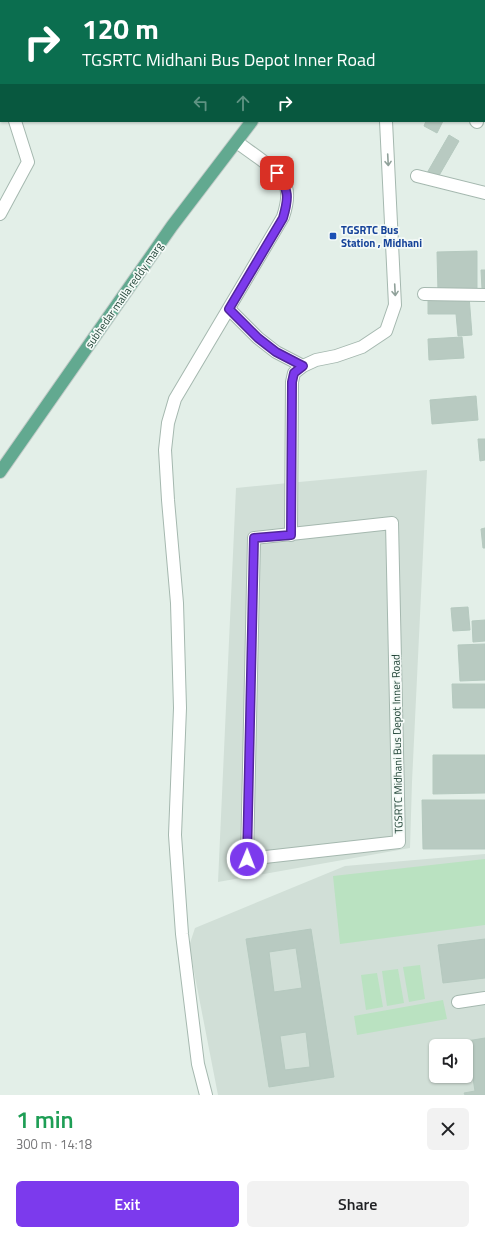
<!DOCTYPE html>
<meta charset="utf-8">
<style>
:root{--surface:#fff;--page:#f2f2f2;--text:#202124;--muted:#757577;--accent:#7c3aed}
body{margin:0;font-family:"Titillium Web",sans-serif;background:var(--page);color:var(--text);height:100vh;display:flex;flex-direction:column;font-size:15px;white-space:nowrap}
*{box-sizing:border-box;margin:0}
p{font-size:13px;color:var(--muted)}
.icon{flex:none;width:22px;height:22px;fill:none;stroke:currentColor;stroke-width:2;stroke-linecap:round;stroke-linejoin:round}
.map{position:relative;height:1095px;overflow:hidden}
.sheet{display:flex;flex-direction:column;background:var(--surface);flex:1}
.sheet>*{flex:none}
.banner{position:absolute;left:0px;top:0px;width:485px;height:122px;box-shadow:0 1px 3px #0004;background:#0b6e4f;color:#fff;overflow:hidden}
.buttons{position:absolute;left:429px;top:1039px;display:grid;gap:8px}
.buttons a{display:grid;place-items:center;width:44px;height:44px;border-radius:6px;background:var(--surface);box-shadow:0 1px 3px #0004;font-size:20px}
.pin{position:absolute;display:grid;place-items:center;width:34px;height:34px;color:#fff;margin:-17px;border-radius:8px;box-shadow:0 2px 6px #0006}
.me{position:absolute;width:44px;margin:-22px;rotate:1deg;stroke-linejoin:round;filter:drop-shadow(0 0 3px #0008)}
.turn{display:flex;align-items:center;gap:14px;height:84px;padding:0 16px;font-size:18px}
.turn .icon{width:52px;height:52px;stroke-width:2.5}
.turn b{display:block;font-size:28px;line-height:34px}
.lanes{display:flex;align-items:center;height:38px;padding:0 16px;background:#0003;justify-content:center;gap:20px;direction:ltr}
.lanes .off{opacity:.35}
.round{display:grid;place-items:center;flex:none;width:42px;height:42px;border-radius:6px;background:var(--page)}
.overview{display:flex;align-items:center;justify-content:space-between;height:68px;padding:0 16px}
h1{font-size:24px;font-weight:600;line-height:30px;color:#1e9e55}
.button{display:flex;gap:8px;margin-top:auto;padding:8px 16px}
.button a{flex:1;height:46px;border-radius:6px;background:var(--accent);color:#fff;font-size:16px;font-weight:600;line-height:46px;text-align:center}
.button a+a{background:var(--page);color:var(--text)}
.map>svg:first-child{display:block}
.built{fill:#d1dfd7;fill-rule:evenodd}
.green{fill:#bae2c1}
.building{fill:#b8cac1;stroke:#b5c9bf;fill-rule:evenodd}
.lines{fill:none;stroke-linecap:round;stroke-linejoin:round}
.minor-casing{stroke:#a5b8af;stroke-width:14}
.major-casing{stroke:#c1cac7;stroke-width:14}
.minor{stroke:#fff;stroke-width:12}
.major{stroke:#62a990;stroke-width:12}
.oneway{stroke:#90a19a}
.route-casing{stroke:#51269a;stroke-width:10}
.route{stroke:#7c3aed;stroke-width:7}
.transit-dot{fill:#1a4fb4;stroke:#f4faf7;stroke-width:1.5}
.labels{text-anchor:middle;stroke-width:3.5;stroke-linejoin:round;paint-order:stroke}
.transit-label{font-size:11px;font-weight:bold;fill:#164399;stroke:#f4faf7;text-anchor:start}
.street-label{font-size:11px;fill:#204336;stroke:#f4faf7}
</style>
<div class="map">
<svg width="485" height="1095" viewBox="0 0 485 1095">
<rect width="100%" height="100%" fill="#e3efe8"/>
<!-- built -->
<path class="built" d="M427,470l-15,312 -2,66 -192,34 18,-394z
M485,854v241h-267l-29,-149 6,-18 150,-62zM436,1046h30v30h-30z"/>
<!-- green -->
<path class="green" d="M485,859v66l-145,19 -7,-68z
M420,965l5,34 -16,3 -6,-35z
M398,969l6,34 -17,3 -5,-35z
M377,973l6,34 -17,3 -5,-35z
M443,1000l4,19 -90,16 -3,-19z"/>
<!-- building -->
<path class="building" d="M131,0h20l-3,1z
M485,65v19l-1,-2z
M484,87l1,1 -1,18z
M426,121h17l-6,12 -13,-7z
M449,135l10,6 -22,38 -10,-6z
M477,251v41h-39l-1,-40z
M481,270h4v19h-3z
M469,296l3,39 -14,1 -2,-22h-28v-17z
M462,337l2,21 -35,2 -1,-21z
M476,396l2,24 -46,4 -2,-24z
M478,439h7v21l-5,1z
M485,528v20h-2l-2,-19z
M468,607l2,23 -17,1 -2,-23z
M485,620v21l-12,1 -1,-21z
M485,644v36l-25,1 -2,-36z
M452,684h33v24h-32z
M433,755h52v38l-52,1z
M422,800h63v49h-62z
M311,929l23,148 -65,10 -23,-148zM296,948l6,40 -28,4 -5,-40zM306,1032l4,35 -25,3 -5,-34z
M485,939v39l-42,5 -5,-38z
M485,1038v57h-20l-1,-2 11,-2 -8,-50z"/>
<g class="lines">
<defs>
<path id="minor" d="M396,1v-1
M463,1l2,-1
M0,74l1,3
M476,121l1,1
M417,176l68,17
M0,214l28,-52 -13,-41
M424,294l61,1
M229,309l29,29 18,14 27,14
M392,523l7,319 -152,17 7,-321z
M291,535l1,-153 2,-9 9,-7 13,-6 20,-4 26,-9 24,-16 9,-26 -9,-184
M458,1002l27,-4
M206,1095l-8,-31 -16,-130 -7,-99 5,-127 -3,-105 -9,-103 -3,-50 3,-27 7,-24 108,-182c3,-9 6,-20 3,-30 -7,-18 -34,-33 -49,-45"/>
<path id="major" d="M347,1l1,-1
M0,472l172,-246 80,-105"/>
</defs>
<!-- minor casing -->
<use href="#minor" class="minor-casing"/>
<!-- major casing -->
<use href="#major" class="major-casing"/>
<!-- minor -->
<use href="#minor" class="minor"/>
<!-- major -->
<use href="#major" class="major"/>
</g>
<!-- one-way arrows -->
<defs><path id="oneway-shaft" d="M-6 0H5M1.5-3L5.5 0L1.5 3" fill="none" stroke-width="1.6" stroke-linecap="round" stroke-linejoin="round"/></defs>
<g class="oneway">
<use href="#oneway-shaft" transform="translate(388 160) rotate(87)"/>
<use href="#oneway-shaft" transform="translate(395 290) rotate(87)"/>
</g>
<g class="lines">
<defs>
<path id="route" d="M247,859l7,-321 37,-3 1,-153 2,-9 9,-7 -27,-14 -18,-14 -29,-29 54,-91c6,-21 6,-27 -6,-45"/>
</defs>
<!-- route casing -->
<use href="#route" class="route-casing"/>
<!-- route -->
<use href="#route" class="route"/>
</g>
<!-- markers -->
<rect class="transit-dot" x="329" y="232" width="8" height="8" rx="2"/>
<g class="labels">
<!-- transit labels -->
<g class="transit-label">
<text x="341" y="234">TGSRTC Bus<tspan x="341" dy="13">Station , Midhani</tspan></text>
</g>
<!-- street labels -->
<g class="street-label">
<text transform="translate(124 295) rotate(-55)" y="4">subhedar malla reddy marg</text>
<text transform="translate(397 744) rotate(-91)" y="4">TGSRTC Midhani Bus Depot Inner Road</text>
</g>
</g>
</svg>
<div class="buttons">
<a><svg class="icon" aria-label="sound" viewBox="0 0 24 24"><path d="M4 9h4l5-4v14l-5-4H4zM17 9q2 3 0 6"/></svg></a>
</div>
<div class="pin" style="left:277px;top:173px;background:#d93025"><svg class="icon" aria-label="arrive" viewBox="0 0 24 24"><path d="M6 21V4h12l-3 4 3 4H6"/></svg></div>
<svg class="me" style="left:247px;top:859px" viewBox="-20 -20 40 40"><circle r="17" fill="#7c3aed" stroke="#fff" stroke-width="3"/><path d="M0-11L8 9 0 5-8 9z" fill="#fff"/></svg>
<div class="banner">
<div class="turn"><svg class="icon" aria-label="right" viewBox="0 0 24 24"><path d="M7 20v-9h11M14 6l5 5-5 5"/></svg><div><b>120 m</b>TGSRTC Midhani Bus Depot Inner Road</div></div>
<div class="lanes"><svg class="icon off" aria-label="left" viewBox="0 0 24 24"><path d="M17 20v-9H6M10 6l-5 5 5 5"/></svg><svg class="icon off" aria-label="ahead" viewBox="0 0 24 24"><path d="M12 20V5M6 11l6-6 6 6"/></svg><svg class="icon" aria-label="right" viewBox="0 0 24 24"><path d="M7 20v-9h11M14 6l5 5-5 5"/></svg></div>
</div>
</div>
<section class="sheet">
<div class="overview"><div><h1>1 min</h1><p>300 m · 14:18</p></div><a class="round"><svg class="icon" aria-label="close" viewBox="0 0 24 24"><path d="M6 6l12 12M18 6L6 18"/></svg></a></div>
<div class="button"><a>Exit</a><a>Share</a></div>
</section>
